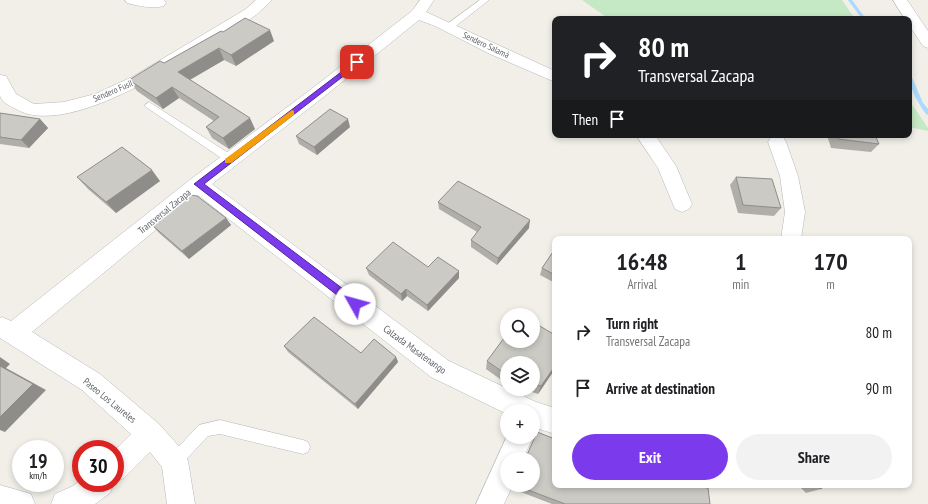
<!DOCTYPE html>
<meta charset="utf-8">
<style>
:root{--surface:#fff;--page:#f2f2f2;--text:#202124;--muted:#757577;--accent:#7c3aed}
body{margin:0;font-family:"PT Sans Narrow",sans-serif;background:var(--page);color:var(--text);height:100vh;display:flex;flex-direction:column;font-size:15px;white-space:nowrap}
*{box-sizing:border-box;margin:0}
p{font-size:13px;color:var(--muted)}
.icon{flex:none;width:22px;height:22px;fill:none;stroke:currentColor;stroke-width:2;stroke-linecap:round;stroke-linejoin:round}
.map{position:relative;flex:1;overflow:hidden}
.details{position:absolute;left:552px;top:236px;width:360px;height:252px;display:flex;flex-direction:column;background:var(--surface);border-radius:8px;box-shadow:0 2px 6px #0003}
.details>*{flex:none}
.guide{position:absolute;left:552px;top:16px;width:360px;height:122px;border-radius:8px;box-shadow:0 2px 6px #0003;background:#202124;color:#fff;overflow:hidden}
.controls{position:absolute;left:500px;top:308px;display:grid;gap:8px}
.controls a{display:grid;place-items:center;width:40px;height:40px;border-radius:50%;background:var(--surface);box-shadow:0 2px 6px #0003;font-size:20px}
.speed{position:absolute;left:12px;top:440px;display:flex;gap:8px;font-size:20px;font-weight:700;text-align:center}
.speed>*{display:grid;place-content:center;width:52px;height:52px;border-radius:50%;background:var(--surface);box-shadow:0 2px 6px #0003;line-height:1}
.speed small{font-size:10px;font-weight:400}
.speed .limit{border:6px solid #d22;background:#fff;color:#111}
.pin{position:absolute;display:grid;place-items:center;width:34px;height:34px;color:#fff;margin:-17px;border-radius:8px;box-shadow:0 2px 6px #0006}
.me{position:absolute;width:44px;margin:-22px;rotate:308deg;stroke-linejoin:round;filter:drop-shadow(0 0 3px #0008)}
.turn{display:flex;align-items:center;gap:14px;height:84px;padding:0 20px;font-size:18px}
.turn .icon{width:52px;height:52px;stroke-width:2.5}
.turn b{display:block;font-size:28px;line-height:34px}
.then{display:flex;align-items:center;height:38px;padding:0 20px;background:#0003;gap:8px;font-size:15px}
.eta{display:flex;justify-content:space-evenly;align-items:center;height:68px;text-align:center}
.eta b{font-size:24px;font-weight:800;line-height:28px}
.primary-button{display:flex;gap:8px;margin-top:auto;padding:8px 20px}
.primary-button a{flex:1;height:46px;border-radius:24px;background:var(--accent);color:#fff;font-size:16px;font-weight:800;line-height:46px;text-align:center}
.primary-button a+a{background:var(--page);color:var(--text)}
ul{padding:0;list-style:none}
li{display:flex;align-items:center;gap:12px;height:56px;padding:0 20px}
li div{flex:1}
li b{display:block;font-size:15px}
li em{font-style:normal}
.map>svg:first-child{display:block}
.green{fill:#c5e8c5}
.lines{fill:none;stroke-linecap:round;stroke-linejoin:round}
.stream{fill:#aadaff;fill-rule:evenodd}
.lane-casing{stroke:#b5b8bc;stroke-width:1}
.street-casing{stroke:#b5b8bc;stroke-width:1}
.lane{fill:#fff;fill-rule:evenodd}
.street{fill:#fff;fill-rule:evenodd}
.wall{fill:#afaea9}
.shaded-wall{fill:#8f8d8a}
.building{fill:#cccac5;stroke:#8f8d8a}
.route{fill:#7c3aed;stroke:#51269a}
.slow{fill:#f59e0b}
.labels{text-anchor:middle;stroke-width:3;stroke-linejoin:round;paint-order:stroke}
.far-street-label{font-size:9px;fill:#5f6368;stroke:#fff}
.street-label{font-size:10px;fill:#5f6368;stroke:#fff}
</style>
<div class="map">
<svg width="928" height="504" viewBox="0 0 928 504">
<rect width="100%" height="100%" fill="#f1efe8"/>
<!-- green -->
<path class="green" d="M582,0h260l13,19h-246z
M909,100l19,28v3l-19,-4z"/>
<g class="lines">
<!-- stream -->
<path class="stream" d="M848,0h4l14,19h-4z
M909,73l2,2 12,28 5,6v6l-2,-1c-8,-11 -17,-26 -17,-41z"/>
<defs>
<path id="lane" d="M480,0h9l-37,29h-6v-4z
M149,102l84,54 2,3 -2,3h-6l-81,-55 -1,-2z
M220,420l83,20 5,2 2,5 -2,5 -5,2 -83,-20 -12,2 -28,30 -5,2 -5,-2 -2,-5 2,-5 29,-31z"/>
<path id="street" d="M125,0h39l2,3 -2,3c-11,3 -26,0 -37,-3z
M256,0h16l-16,15c-50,31 -183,127 -240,94 -6,-3 -13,-6 -16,-13 0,-6 0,-15 0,-21l6,1 10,18 18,10 30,-2 31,-8 37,-17 114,-68z
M420,0h14l-8,12 129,59v11l-65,-28 -55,-28 -16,-6 -93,75 -114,89 237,177 87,41 19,6v26l-22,-7v-16h-26v3l-76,-37 -233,-182 -166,137 68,42 59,50 25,28 4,9 7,43h-28l-5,-37 -12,-15 -26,26 -9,4v-32l16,-16 -49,-44 -82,-52v-20l2,-1 9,4 180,-142 123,-92 98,-76z
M893,0h14l21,31v17l-5,-2 -14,-21v-6h-4z
M636,135h19l21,31 16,38 -3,5 -7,3 -7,-3 -17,-41z
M777,135l6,2 3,5 12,34 7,36 -4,27h-20l4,-27 -5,-36 -12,-34 3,-5z
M507,436l26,1 -10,22h-16v26h6l-9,19h-28z
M81,480v3h33l-4,10 -15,11h-44l4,-10 18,-8z
M0,485l31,9 4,10h-35z"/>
</defs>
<!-- lane casing -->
<use href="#lane" class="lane-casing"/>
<!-- street casing -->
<use href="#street" class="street-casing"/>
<!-- lane -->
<use href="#lane" class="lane"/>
<!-- street -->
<use href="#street" class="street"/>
</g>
<!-- wall -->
<path class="wall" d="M223,32l51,9 -38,25 -12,-6 -34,20 65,49 -26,20 -17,-11 -6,-11 8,-6 -35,-23 -16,11 -26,-18 -8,-11 35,-17z
M0,113l40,6 8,9 -19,20 -29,-4z
M350,127l-33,28 -18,-11 -3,-8z
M827,135h48l4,9 -8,8 -40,-4z
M77,177l83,4 -44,32 -28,-24z
M736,177l45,31 -7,8 -36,-3 -8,-28z
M438,202l91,26 -32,37 -26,-18v-7l6,-8 -38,-23z
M226,218l5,7 -42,34 -30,-26 -7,-8z
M555,249v34l-15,-8 2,-7z
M428,267l31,4v7l-31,33 -21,-15 -5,5 -33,-26 -3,-7z
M555,335v34l-17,25 -15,-5h10v-26h-26v21l-21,-15 1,-8z
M284,346l112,11 2,5 -40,47 -70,-57z
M537,432l18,7v46h130l23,3 2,16h-158l-39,-15 1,-4h19v-26h-16l1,-4h9z
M798,485h26l-3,4 -15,4z"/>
<!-- shaded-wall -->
<path class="shaded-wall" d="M270,30l4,11 -38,25 -5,-11z
M219,48l5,12 -40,23 -6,-11z
M172,87l7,11 -16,11 -7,-11z
M250,118l5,11 -26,20 -6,-11z
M40,119l8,9 -19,20 -8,-8z
M348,119l2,8 -33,28 -3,-8z
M152,170l8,11 -44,32 -10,-11z
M226,218l5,7 -42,34 -7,-8z
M530,220l-1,8 -32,37 1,-7z
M459,271v7l-31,33 -1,-6z
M406,289l1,7 -5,5 -1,-7z
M0,357l10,7 -4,4 40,22 -41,42 -5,-2z
M396,357l2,5 -40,47 -3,-5z
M555,366v3l-17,25 3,-8z"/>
<!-- building -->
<path class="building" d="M245,18l25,12 -39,25 -12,-7 -41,24 72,46 -27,20 -17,-11 13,-10 -47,-30 -16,11 -27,-18 31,-19 4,2 57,-32 2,1z
M330,109l18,10 -34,28 -18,-11z
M0,113l40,6 -19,21 -21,-3z
M837,135h38l4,9 -41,-5z
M122,147l30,23 -46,32 -29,-25z
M736,177l36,2 9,29 -38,-3z
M458,181l72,39 -32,38 -27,-18 10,-13 -43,-25z
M191,195l6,1 29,22 -44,33 -30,-26z
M393,242l35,25 10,-10 21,14 -32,34 -21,-16 -5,5 -35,-26z
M555,249v26l-13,-7z
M314,317l47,36 13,-14 22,18 -41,47 -71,-58z
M533,322l22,13v31l-14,20 -8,-2v-21h-26v12l-20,-14 20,-27v7h26z
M0,366l33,18 -33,33z
M537,432l18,7v46h130l23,3 2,16h-145l-50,-19h18v-26h-16l1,-4h9z
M816,485h8l-3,4z"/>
<!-- route -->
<path class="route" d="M357,60l3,2 -1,2 -155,120 155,117 1,3 -1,4 -4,1 -161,-125z"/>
<!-- slow -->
<path class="slow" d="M292,110l2,1v4l-63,48h-6v-4z"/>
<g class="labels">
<!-- far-street labels -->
<g class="far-street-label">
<text transform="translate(486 45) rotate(25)" y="3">Sendero Salamá</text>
<text transform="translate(113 91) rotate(-23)" y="3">Sendero Fusil</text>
</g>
<!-- street labels -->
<g class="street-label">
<text transform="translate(164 211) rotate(-39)" y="4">Transversal Zacapa</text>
<text transform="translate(415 349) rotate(36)" y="4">Calzada Masatenango</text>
<text transform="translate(110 400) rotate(39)" y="4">Paseo Los Laureles</text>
</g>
</g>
</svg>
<div class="controls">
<a><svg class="icon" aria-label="search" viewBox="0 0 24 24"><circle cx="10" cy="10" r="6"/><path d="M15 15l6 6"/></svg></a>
<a><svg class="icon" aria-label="layers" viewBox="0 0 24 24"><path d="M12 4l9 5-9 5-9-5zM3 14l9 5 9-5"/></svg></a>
<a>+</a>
<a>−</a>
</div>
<div class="speed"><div>19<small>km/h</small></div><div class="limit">30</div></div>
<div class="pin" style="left:357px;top:62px;background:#d93025"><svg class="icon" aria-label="arrive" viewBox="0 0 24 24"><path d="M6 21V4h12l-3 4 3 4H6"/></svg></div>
<svg class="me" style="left:355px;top:304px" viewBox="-20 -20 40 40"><circle r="19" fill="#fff"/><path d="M0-13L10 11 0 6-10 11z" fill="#7c3aed"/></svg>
<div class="guide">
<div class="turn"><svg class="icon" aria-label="right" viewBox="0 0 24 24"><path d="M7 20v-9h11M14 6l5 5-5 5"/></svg><div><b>80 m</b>Transversal Zacapa</div></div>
<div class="then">Then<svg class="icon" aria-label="arrive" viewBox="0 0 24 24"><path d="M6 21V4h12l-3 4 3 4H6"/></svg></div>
</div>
<section class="details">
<div class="eta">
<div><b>16:48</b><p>Arrival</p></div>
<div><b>1</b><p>min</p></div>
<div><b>170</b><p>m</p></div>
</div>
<ul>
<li><svg class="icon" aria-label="right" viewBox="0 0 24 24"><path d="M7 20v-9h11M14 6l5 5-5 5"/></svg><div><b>Turn right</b><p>Transversal Zacapa</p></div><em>80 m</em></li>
<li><svg class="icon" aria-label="arrive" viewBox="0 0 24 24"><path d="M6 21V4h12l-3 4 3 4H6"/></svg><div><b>Arrive at destination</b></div><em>90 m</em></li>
</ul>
<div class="primary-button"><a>Exit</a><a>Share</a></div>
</section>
</div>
